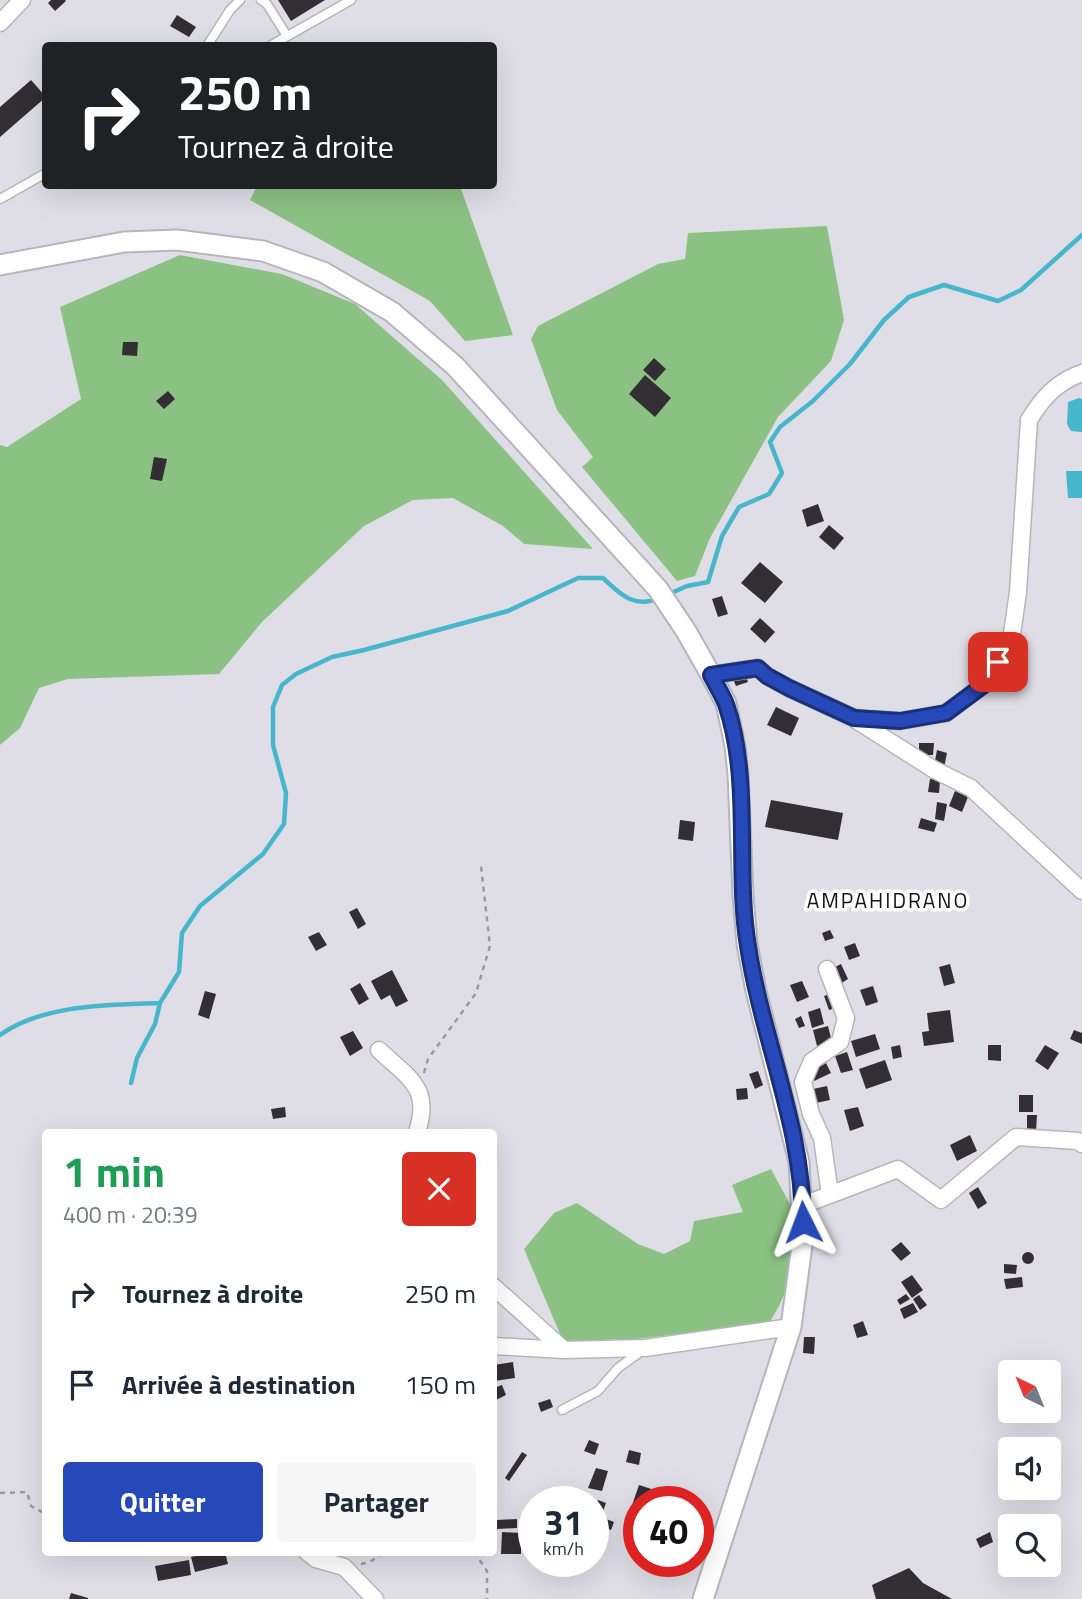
<!DOCTYPE html>
<html lang="fr">
<meta charset="utf-8">
<style>
:root{--surface:#fff;--page:#f6f6f7;--text:#1f2937;--muted:#747a83;--accent:#2748b8}
body{margin:0;font-family:"Titillium Web",sans-serif;background:var(--page);color:var(--text);height:100vh;display:flex;flex-direction:column;font-size:26px;white-space:nowrap}
*{box-sizing:border-box;margin:0}
p{font-size:23px;color:var(--muted)}
.icon{flex:none;width:38px;height:38px;fill:none;stroke:currentColor;stroke-width:2;stroke-linecap:round;stroke-linejoin:round}
.map{position:relative;flex:1;overflow:hidden}
.sheet{position:absolute;left:42px;top:1129px;width:455px;height:427px;display:flex;flex-direction:column;background:var(--surface);border-radius:7px;box-shadow:0 7px 28px #0002}
.sheet>*{flex:none}
.banner{position:absolute;left:42px;top:42px;width:455px;height:147px;border-radius:7px;box-shadow:0 7px 28px #0002;background:#202124;color:#fff;overflow:hidden}
.needle{width:46px;rotate:317deg}
.controls{position:absolute;left:998px;top:1360px;display:grid;gap:14px}
.controls a{display:grid;place-items:center;width:63px;height:63px;border-radius:7px;background:var(--surface);box-shadow:0 7px 28px #0002;font-size:35px}
.speed{position:absolute;left:518px;top:1486px;display:flex;gap:14px;font-size:35px;font-weight:700;text-align:center}
.speed>*{display:grid;place-content:center;width:91px;height:91px;border-radius:50%;background:var(--surface);box-shadow:0 7px 28px #0002;line-height:1}
.speed small{font-size:18px;font-weight:400}
.speed .limit{border:10px solid #d22;background:#fff;color:#111}
.pin{position:absolute;display:grid;place-items:center;width:60px;height:60px;color:#fff;margin:-30px;border-radius:14px;box-shadow:0 4px 10px #0006}
.me{position:absolute;width:77px;margin:-38px;rotate:357deg;stroke-linejoin:round;filter:drop-shadow(0 0 5px #0008)}
.turn{display:flex;align-items:center;gap:24px;height:147px;padding:0 21px;font-size:32px}
.turn .icon{width:91px;height:91px;stroke-width:2.5}
.turn b{display:block;font-size:49px;line-height:60px}
.round{display:grid;place-items:center;flex:none;width:74px;height:74px;border-radius:7px;background:var(--page)}
.summary{display:flex;align-items:center;justify-content:space-between;height:119px;padding:0 21px}
h1{font-size:42px;font-weight:700;line-height:52px;color:#1e9e55}
.cta{display:flex;gap:14px;margin-top:auto;padding:14px 21px}
.cta a{flex:1;height:80px;border-radius:7px;background:var(--accent);color:#fff;font-size:28px;font-weight:700;line-height:80px;text-align:center}
.cta a+a{background:var(--page);color:var(--text)}
ul{padding:0;list-style:none}
li{display:flex;align-items:center;gap:21px;height:91px;padding:0 21px}
li div{flex:1}
li b{display:block;font-size:26px}
li em{font-style:normal}
.map>svg:first-child{display:block}
.green{fill:#8cc184}
.water{fill:#48b6ca}
.lines{fill:none;stroke-linecap:round;stroke-linejoin:round}
.stream{stroke:#48b6ca;stroke-width:4.5}
.building{fill:#332e33}
.service-casing{stroke:#b6b5bd;stroke-width:11}
.minor-casing{stroke:#b6b5bd;stroke-width:19}
.tertiary-casing{stroke:#b6b5bd;stroke-width:23}
.path{stroke:#9a999f;stroke-width:2.5;stroke-dasharray:5 5;stroke-linecap:butt}
.service{stroke:#fff;stroke-width:8}
.minor{stroke:#fff;stroke-width:16}
.tertiary{stroke:#fff;stroke-width:19}
.route-casing{stroke:#192f78;stroke-width:18}
.route{stroke:#2748b8;stroke-width:12}
.labels{text-anchor:middle;stroke-width:7;stroke-linejoin:round;paint-order:stroke}
.neighbourhood-label{font-size:21px;letter-spacing:2px;fill:#131215;stroke:#fff}
</style>
<div class="map">
<svg width="1082" height="1599" viewBox="0 0 1082 1599">
<rect width="100%" height="100%" fill="#dfdee6"/>
<!-- green -->
<path class="green" d="M257,186h203l53,149 -48,6 -35,-40 -180,-101z
M827,226l17,94 -13,41 -53,56 -68,121 -15,38 -18,5 -95,-114 11,-10 -36,-47 -26,-71 7,-13 120,-62 27,-5 3,-26z
M180,255l102,19 73,30 87,76 151,169 -69,-5 -21,-18 -50,-28 -40,2 -49,26 -102,96 -43,52 -151,5 -29,9 -19,40 -20,17v-300l7,2 74,-48 -21,-92z
M771,1169c7,14 17,29 22,44 10,33 -5,83 -24,110l-132,16 -74,2 -39,-92 30,-36 23,-10 61,41 26,10 26,-13 4,-20 49,-9 -11,-27z"/>
<!-- water -->
<path class="water" d="M1079,398l3,1v33l-11,-1 -4,-7 1,-22z
M1066,471h16v27h-14z"/>
<g class="lines">
<!-- stream -->
<path class="stream" d="M667,595l20,-9 21,-4 14,-46 17,-29 30,-13 13,-21 -12,-31 10,-15 33,-26 37,-37 34,-44 25,-23 35,-12 54,16 23,-11 61,-55
M0,1035c43,-31 109,-30 160,-32
M131,1083l6,-25 18,-34 5,-21 19,-31 3,-39 18,-27 63,-52 21,-30 2,-31 -13,-48v-38l9,-22 14,-11 36,-17 32,-7 144,-39 70,-33h25c17,16 31,31 56,20"/>
</g>
<!-- building -->
<path class="building" d="M51,0h14l1,1 -11,10 -7,-8z
M278,0h47l-34,21z
M177,15l19,12 -7,10 -19,-11z
M31,80l15,17 -46,40v-30z
M123,342h15l-1,14 -15,-1z
M654,358l12,11 -11,12 -12,-11z
M645,375l26,23 -16,19 -26,-23z
M168,391l7,8 -11,10 -8,-8z
M154,457l13,2 -5,22 -12,-2z
M818,504l6,17 -17,6 -5,-17z
M829,525l15,13 -10,12 -15,-13z
M760,562l23,20 -18,21 -24,-20z
M722,596l6,18 -10,3 -6,-18z
M760,618l15,14 -10,11 -15,-14z
M745,674l3,8 -12,4 -3,-7z
M776,707l23,11 -8,18 -24,-11z
M919,743h15l-1,12h-14z
M937,750l10,3 -3,15 -10,-2z
M930,779l10,1 -1,13 -11,-1z
M955,791l13,6 -6,15 -13,-6z
M771,800l72,13 -5,27 -73,-13z
M937,802l10,2 -3,17 -9,-2z
M921,818l16,5 -3,9 -16,-4z
M680,820l15,2 -2,19 -15,-2z
M357,908l9,16 -8,5 -9,-17z
M830,930l4,8 -9,3 -3,-8z
M319,932l8,13 -11,6 -8,-14z
M855,943l5,13 -11,4 -5,-13z
M841,964l7,15 -8,5 -7,-16z
M950,964l5,19 -11,3 -5,-19z
M392,970l16,31 -12,6 -6,-12 -9,5 -10,-19z
M802,981l7,16 -12,5 -7,-17z
M360,983l9,16 -10,6 -9,-16z
M873,986l5,16 -12,4 -6,-16z
M205,991l11,3 -7,25 -11,-4z
M833,993l5,14 -9,3 -5,-14z
M820,1008l4,16 -12,4 -4,-16z
M950,1010l4,32 -30,4 -2,-14 7,-1 -2,-18z
M801,1016l4,10 -6,2 -4,-9z
M828,1026l4,16 -15,4 -4,-16z
M1074,1030l8,3v11l-12,-5z
M353,1031l10,17 -13,8 -10,-19z
M875,1034l5,15 -24,8 -5,-16z
M900,1045l2,12 -9,2 -2,-12z
M988,1045h13v16l-13,-1z
M1045,1045l14,8 -11,17 -13,-9z
M847,1052l6,18 -12,3 -6,-17z
M885,1060l7,20 -26,9 -7,-20z
M826,1063l5,10 -17,8 -4,-10z
M758,1071l5,14 -8,4 -6,-15z
M827,1086l3,14 -14,3 -3,-14z
M747,1088l1,11 -11,1 -1,-11z
M1019,1095h14v17h-14z
M285,1107l1,10 -13,2 -2,-10z
M858,1107l6,19 -14,5 -6,-21z
M1027,1115h10l-1,16h-9z
M970,1135l7,16 -20,10 -7,-16z
M978,1187l9,16 -9,6 -9,-16z
M901,1242l10,11 -10,8 -10,-11z
M1022 1258a6 6 0 1 1 12 0a6 6 0 1 1-12 0Z
M1004,1264l13,1 -1,9 -12,-1z
M912,1275l11,15 -11,8 -11,-16z
M1022,1277l1,10 -17,2 -2,-10z
M906,1294l4,5 -10,6 -3,-5z
M919,1295l8,10 -7,5 -7,-11z
M913,1303l5,9 -14,7 -4,-10z
M863,1321l5,14 -11,3 -4,-13z
M804,1337h11l-1,17 -11,-1z
M513,1362l2,16 -21,3v-16z
M502,1385l4,10 -12,6v-13z
M550,1399l3,8 -12,5 -3,-9z
M589,1440l10,4 -4,11 -11,-4z
M629,1450l12,3 -2,12 -13,-3z
M522,1452l5,3 -18,26 -4,-3z
M596,1468l12,3 -6,20 -14,-3z
M639,1485l31,10 -2,7h-29v16l-10,-4z
M598,1500l8,3 -5,14 13,5 -3,8 -18,-6v-12z
M517,1519v9l-20,1v-9z
M502,1532l19,1v21h-20z
M990,1532l3,10 -13,6 -4,-9z
M203,1552h22l3,12 -33,8 -4,-15 12,-3z
M189,1560l2,15 -33,6 -3,-15z
M909,1568l14,15 29,16h-76l-4,-14z
M71,1593l17,5v1h-19z"/>
<g class="lines">
<defs>
<path id="service" d="M261,0l6,4 20,32
M207,46l23,-36 10,-10
M270,46l81,-46
M0,199l46,-26
M562,1410l36,-19 20,-23 25,-18"/>
<path id="minor" d="M0,23l22,-23
M711,675l47,-7 9,8 22,12 65,30 46,3 46,-8 39,-29 26,-43 7,-49 11,-172c14,-23 28,-38 53,-47
M856,720l77,49 38,19 111,103
M827,969l19,49 -6,24 -28,19 -9,21 8,32 11,24 8,56
M379,1050c29,28 53,37 38,82
M803,1205l95,-36 43,31 75,-63 62,4 4,3
M494,1287l70,63
M494,1346l70,4 81,-2 146,-21
M307,1552l9,7 28,8 31,32"/>
<path id="tertiary" d="M0,265l124,-23 53,-2 86,11 60,21 69,40 63,54 203,223 28,42 25,44 15,28 9,43 3,28 5,121 4,49 9,47 43,171 4,76 -12,89 -88,272"/>
</defs>
<!-- service casing -->
<use href="#service" class="service-casing"/>
<!-- minor casing -->
<use href="#minor" class="minor-casing"/>
<!-- tertiary casing -->
<use href="#tertiary" class="tertiary-casing"/>
<!-- path -->
<path class="path" d="M424,1073l4,-14 48,-66 14,-47 -9,-80
M0,1493l27,-1 4,14 15,8
M474,1552l13,19v28
M361,1564l9,-2 15,-10"/>
<!-- service -->
<use href="#service" class="service"/>
<!-- minor -->
<use href="#minor" class="minor"/>
<!-- tertiary -->
<use href="#tertiary" class="tertiary"/>
</g>
<g class="lines">
<defs>
<path id="route" d="M803,1222c0,-95 -41,-183 -55,-276 -13,-79 4,-165 -22,-242 -4,-10 -10,-19 -15,-29l47,-7 9,8 22,12 65,30 46,3 46,-8 39,-29 13,-22"/>
</defs>
<!-- route casing -->
<use href="#route" class="route-casing"/>
<!-- route -->
<use href="#route" class="route"/>
</g>
<g class="labels">
<!-- neighbourhood labels -->
<g class="neighbourhood-label">
<text x="888" y="908">AMPAHIDRANO</text>
</g>
</g>
</svg>
<div class="controls">
<a><svg class="needle" viewBox="-14 -14 28 28"><path d="M0-13l5 13h-10z" fill="#e53935"/><path d="M0 13l5-13h-10z" fill="#747a83"/></svg></a>
<a><svg class="icon" aria-label="sound" viewBox="0 0 24 24"><path d="M4 9h4l5-4v14l-5-4H4zM17 9q2 3 0 6"/></svg></a>
<a><svg class="icon" aria-label="search" viewBox="0 0 24 24"><circle cx="10" cy="10" r="6"/><path d="M15 15l6 6"/></svg></a>
</div>
<div class="speed"><div>31<small>km/h</small></div><div class="limit">40</div></div>
<div class="pin" style="left:998px;top:662px;background:#d93025"><svg class="icon" aria-label="arrive" viewBox="0 0 24 24"><path d="M6 21V4h12l-3 4 3 4H6"/></svg></div>
<svg class="me" style="left:803px;top:1222px" viewBox="-20 -20 40 40"><path d="M0-17L14 15 0 8-14 15z" fill="#2748b8" stroke="#fff" stroke-width="4"/></svg>
<div class="banner">
<div class="turn"><svg class="icon" aria-label="right" viewBox="0 0 24 24"><path d="M7 20v-9h11M14 6l5 5-5 5"/></svg><div><b>250 m</b>Tournez à droite</div></div>
</div>
<section class="sheet">
<div class="summary"><div><h1>1 min</h1><p>400 m · 20:39</p></div><a class="round" style="background:#d93025;color:#fff"><svg class="icon" aria-label="close" viewBox="0 0 24 24"><path d="M6 6l12 12M18 6L6 18"/></svg></a></div>
<ul>
<li><svg class="icon" aria-label="right" viewBox="0 0 24 24"><path d="M7 20v-9h11M14 6l5 5-5 5"/></svg><div><b>Tournez à droite</b></div><em>250 m</em></li>
<li><svg class="icon" aria-label="arrive" viewBox="0 0 24 24"><path d="M6 21V4h12l-3 4 3 4H6"/></svg><div><b>Arrivée à destination</b></div><em>150 m</em></li>
</ul>
<div class="cta"><a>Quitter</a><a>Partager</a></div>
</section>
</div>
